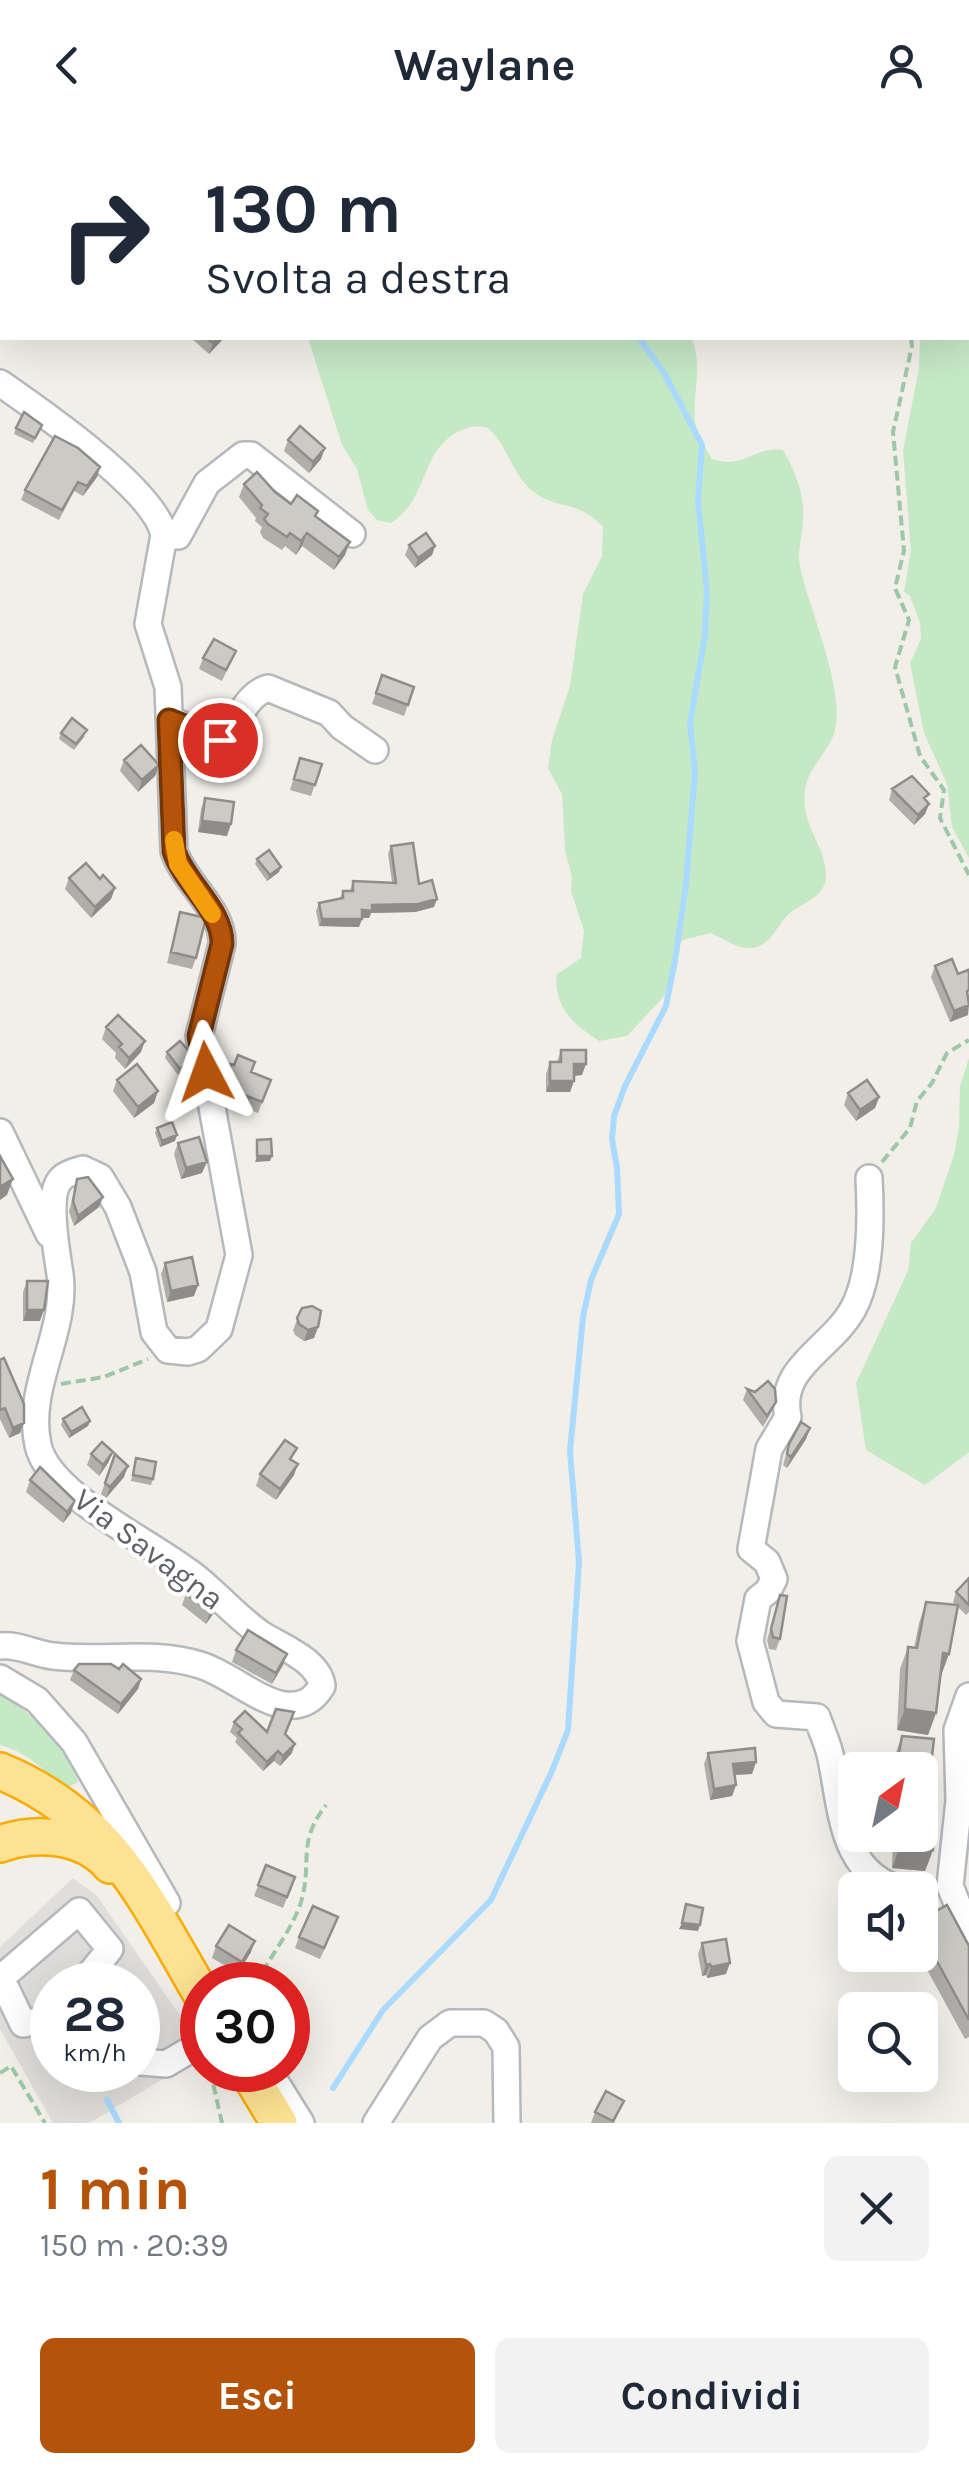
<!DOCTYPE html>
<html lang="it">
<meta charset="utf-8">
<style>
:root{--surface:#fff;--page:#f2f2f3;--text:#1f2937;--muted:#747a83;--accent:#b45309}
body{margin:0;font-family:Karla,sans-serif;background:var(--page);color:var(--text);height:100vh;display:flex;flex-direction:column;font-size:38px;white-space:nowrap}
*{box-sizing:border-box;margin:0}
p{font-size:32px;color:var(--muted)}
.icon{flex:none;width:55px;height:55px;fill:none;stroke:currentColor;stroke-width:2;stroke-linecap:round;stroke-linejoin:round}
.map{position:relative;height:1993px;overflow:hidden}
.drawer{display:flex;flex-direction:column;background:var(--surface);flex:1}
.drawer>*{flex:none}
.guide{position:absolute;left:0px;top:0px;width:970px;height:210px;box-shadow:0 10px 40px #0002;background:#fff;color:var(--text);overflow:hidden}
.needle{width:65px;rotate:33deg}
.fabs{position:absolute;left:838px;top:1622px;display:grid;gap:20px}
.fabs a{display:grid;place-items:center;width:100px;height:100px;border-radius:15px;background:var(--surface);box-shadow:0 10px 40px #0002;font-size:50px}
.speed{position:absolute;left:30px;top:1832px;display:flex;gap:20px;font-size:50px;font-weight:700;text-align:center}
.speed>*{display:grid;place-content:center;width:130px;height:130px;border-radius:50%;background:var(--surface);box-shadow:0 10px 40px #0002;line-height:1}
.speed small{font-size:25px;font-weight:400}
.speed .limit{border:15px solid #d22;background:#fff;color:#111}
.pin{position:absolute;display:grid;place-items:center;width:85px;height:85px;color:#fff;margin:-42px;border:5px solid #fff;border-radius:50%;box-shadow:0 2px 10px #0007}
.me{position:absolute;width:110px;margin:-55px;rotate:356deg;stroke-linejoin:round;filter:drop-shadow(0 0 8px #0008)}
.turn{display:flex;align-items:center;gap:35px;height:210px;padding:0 40px;font-size:45px}
.turn .icon{width:130px;height:130px;stroke-width:2.5}
.turn b{display:block;font-size:70px;line-height:85px}
.round{display:grid;place-items:center;flex:none;width:105px;height:105px;border-radius:15px;background:var(--page)}
.head{display:flex;align-items:center;justify-content:space-between;height:170px;padding:0 40px}
h1{font-size:60px;font-weight:700;line-height:75px;color:var(--accent)}
.button{display:flex;gap:20px;margin-top:auto;padding:20px 40px}
.button a{flex:1;height:115px;border-radius:15px;background:var(--accent);color:#fff;font-size:40px;font-weight:700;line-height:115px;text-align:center}
.button a+a{background:var(--page);color:var(--text)}
header{display:flex;justify-content:space-between;align-items:center;height:130px;padding:0 40px;background:var(--surface);font-size:45px;font-weight:700}
.map>svg:first-child{display:block}
.industrial{fill:#e0deda;fill-rule:evenodd}
.green{fill:#c5e8c5}
.lines{fill:none;stroke-linecap:round;stroke-linejoin:round}
.stream{stroke:#aadaff;stroke-width:6}
.minor-casing{stroke:#b5b8bc;stroke-width:30}
.highway-casing{stroke:#f9ab00;stroke-width:40}
.path{stroke:#9cc7a9;stroke-width:4;stroke-dasharray:10 5;stroke-linecap:butt}
.minor{stroke:#fff;stroke-width:25}
.highway{stroke:#fde293;stroke-width:35}
.wall{fill:#afaea9}
.shaded-wall{fill:#8f8d8a}
.building{fill:#cccac5;stroke:#8f8d8a;stroke-width:2.5}
.route-casing{stroke:#753606;stroke-width:25}
.route{stroke:#b45309;stroke-width:18}
.slow{stroke:#f59e0b;stroke-width:18}
.labels{text-anchor:middle;stroke-width:8;stroke-linejoin:round;paint-order:stroke}
.street-label{font-size:32px;fill:#5f6368;stroke:#fff}
</style>
<header><svg class="icon" aria-label="back" viewBox="0 0 24 24"><path d="M15 5l-7 7 7 7"/></svg>Waylane<svg class="icon" aria-label="person" viewBox="0 0 24 24"><circle cx="12" cy="8" r="4"/><path d="M4 21q1-7 8-7t8 7"/></svg></header>
<div class="map">
<svg width="969" height="1993" viewBox="0 0 969 1993">
<rect width="100%" height="100%" fill="#f1efe8"/>
<!-- industrial -->
<path class="industrial" d="M73,1748l24,18 105,151v9l-113,67h-36l-53,-94v-82zM52,1855h86v85h-86z"/>
<!-- green -->
<path class="green" d="M238,0h292l-291,2z
M657,0h312v728l-17,-31 -5,-43 -23,-51 -14,-70 11,-24 -1,-16 -10,-27 -6,-4 7,-42 -8,-99 16,-83 1,-30h48v-206z
M308,208h383c13,25 1,55 4,83 2,14 10,26 17,38 33,11 41,-13 71,-9 13,23 22,45 20,72 -1,14 -6,31 -3,45 9,42 45,121 35,163 -5,22 -27,36 -30,60 -5,36 22,57 21,87 -1,23 -29,26 -41,41 -10,12 -15,27 -33,30 -15,2 -28,-10 -42,-15l-27,7 -10,10v30l-6,13 -40,43 -28,5c-27,-18 -43,-31 -43,-66l25,-17 3,-27 -13,-40 1,-14 -7,-27 -3,-56 -14,-26 4,-28 18,-54 13,-92 19,-38 1,-29c-28,-30 -47,-15 -74,-39 -17,-16 -23,-44 -39,-58 -6,-5 -16,-4 -23,-2 -36,12 -38,44 -54,72 -6,10 -12,16 -22,23l-14,-3 -9,-10 -11,-41 -15,-24z
M969,928v394l-44,33 -59,-35 -10,-67 52,-112 3,-28 25,-35 18,-53 5,-27 1,-42z
M0,1562c31,25 70,49 78,90l-14,7c-21,-20 -35,-36 -64,-44z"/>
<g class="lines">
<!-- stream -->
<path class="stream" d="M489,0l3,2
M333,1958l50,-78 108,-110 61,-129 16,-41 11,-168 -9,-111 13,-134 8,-37 28,-66 -2,-46 -5,-29 2,-23 11,-30 41,-80 9,-45 11,-77 9,-112 -5,-49 15,-88 2,-44 -9,-90 4,-56 -38,-72 -25,-35
M107,1970l12,23"/>
<defs>
<path id="minor" d="M0,253c39,27 155,107 164,152l-16,89 20,63 6,164c10,32 50,59 48,93l-23,92 40,219 -20,74 -21,20 -10,3 -20,-2 -14,-18 -11,-60 -25,-65 -18,-30 -17,-8c-7,2 -16,4 -21,9 -17,15 -5,75 -2,96 8,57 -35,113 -22,171 11,52 120,100 160,134 22,18 40,39 63,55 20,13 58,26 61,52 -9,15 -20,21 -38,19 -26,-4 -57,-32 -84,-40 -48,-15 -98,-3 -147,-9 -19,-2 -33,-12 -53,-10
M164,405l14,1 29,-53 36,-28h8l101,79
M169,589l51,22c18,-15 24,-46 48,-53l61,25 13,14 33,23
M0,1002l49,102
M869,1048c2,38 3,97 -16,131 -22,40 -76,58 -65,108l-19,32 -18,100 16,13 7,17 -6,12 -10,8 -8,42 16,61 10,12 41,3c4,12 10,25 13,37 12,52 9,120 73,136
M0,1548l37,22 37,42 93,161
M969,1566l-12,34 2,70 -9,86 19,47
M52,1888l-29,6 -22,-46 78,-67 31,38 -29,36
M138,1926l3,6 25,2 36,-21
M268,1940l33,53
M376,1993l54,-85 20,-15h34l12,8 10,16 1,76"/>
<path id="highway" d="M0,1641c110,45 145,127 202,224
M0,1714c35,-13 84,-10 110,21
M247,1940l32,53"/>
</defs>
<!-- minor casing -->
<use href="#minor" class="minor-casing"/>
<!-- highway casing -->
<use href="#highway" class="highway-casing"/>
<!-- path -->
<path class="path" d="M868,2l2,-2
M911,208l1,8 -19,86 11,119 -9,37 14,32 -14,47 25,89 24,34 -4,28 29,57
M882,1032l28,-34 7,-27 15,-18 15,-30 22,-13
M61,1254l43,-7 44,-18
M255,1855c14,-27 37,-55 46,-83 12,-41 -5,-58 25,-97
M210,1940l12,53
M0,1943l11,-7 34,57"/>
<!-- minor -->
<use href="#minor" class="minor"/>
<!-- highway -->
<use href="#highway" class="highway"/>
</g>
<!-- wall -->
<path class="wall" d="M191,208h33l-15,16z
M42,295l-9,18 -19,-9 2,-6z
M288,310l33,19 -12,14 -25,-22z
M100,337l-3,10 -14,19 -9,-5 -15,29 -38,-20 4,-10z
M244,354l31,8 16,12 25,13 29,38 -11,15 -32,-24 -6,9 -11,-9 -3,4 -19,-12 -3,-6 2,-5 -7,-6 1,-3 -17,-21z
M409,415l26,1 -3,9 -17,13 -10,-13z
M236,521l-14,30 -23,-12 4,-11z
M382,545l32,12 -10,29 -32,-12z
M61,603l24,3 -11,14 -15,-11z
M300,628l22,6 -11,32 -21,-6z
M124,630l35,5 -4,11 -17,16 -18,-21z
M892,659l34,12 3,3 -4,10 -11,11 -25,-25z
M205,668l22,38 -29,-4 3,-23z
M391,716l43,61 -19,5 -44,1 -2,5h-7l-3,9 -40,-1 -3,-15 3,-8 21,-5 3,-7h7l3,-10 39,1 -4,-28z
M257,729l22,13 -12,9 -12,-17z
M69,748l31,1 15,9 -4,11 -20,19 -26,-29z
M180,782l16,46 -4,11 -25,-6z
M935,836l33,49 -18,7 -19,-45z
M106,897l35,25 -16,17 -10,-11 1,-5 -14,-14z
M561,920l21,25 -8,1 -4,16h-24v-18l4,-12h7z
M167,922l23,9 -2,5 -10,9 -13,-17z
M230,934l41,16 -13,33 -31,-12 -2,-26z
M117,950l41,11 -4,12 -20,15 -21,-27z
M848,963l31,4 -4,11 -19,13 -12,-16z
M157,998l18,13 -15,6 -5,-14z
M178,1013l24,30 -21,6 -7,-25z
M77,1049l26,18 -4,10 -25,19 -5,-14z
M165,1133l33,22 -4,11 -27,6 -6,-28z
M27,1151l13,40h-17v-29z
M302,1178l16,19 -4,11 -10,3 -9,-6 -2,-5z
M0,1230l24,63 -4,10 -11,5 -9,-19z
M747,1259l29,13 -5,11 -8,14 -20,-27z
M63,1289l27,2 -2,5 -19,12 -8,-13z
M810,1298l-4,11 -19,29 -4,-3 6,-21z
M113,1322l-5,11 -9,13 -12,-11 4,-11z
M115,1324l9,23 -18,21 -5,-4z
M136,1328l17,21 -2,6 -20,-4z
M293,1330l1,15 -18,25 -20,-14 4,-12z
M30,1350l41,33 -8,10 -37,-31z
M969,1448v34l-3,3 -8,-8 -17,69 -5,37 -8,22 -31,-5 3,-61 8,-22 6,1 5,-25 7,-21 30,3 -3,-3 3,-10z
M186,1464l31,9 -4,11 -7,10 -24,-19z
M780,1465v44l-4,11 -7,-1 -2,-9z
M236,1520l47,15 -11,19 -40,-22z
M119,1539l22,10 -3,10 -20,25 -48,-34 4,-10z
M234,1592l33,10 19,2 6,19 -12,13 -6,-5 -11,10 -28,-29 2,-4 -7,-6z
M902,1606l32,3 -7,61h7l-1,50 -8,21 -33,-3 1,-33h27v-65h-28l2,-12z
M708,1623l48,9 -4,12 -17,1 1,10 -4,11 -22,4 -6,-36z
M266,1735l29,12 -12,31 -29,-12z
M920,1790l49,26v91l-4,2 -46,-84z
M334,1798l-14,31 -25,-11 4,-11z
M702,1813l24,31 -19,4 -1,-3 -4,1 -4,-22z
M216,1816l35,6 -13,21 -26,-15z
M624,1971l-10,22h-23l4,-11z"/>
<!-- shaded-wall -->
<path class="shaded-wall" d="M218,208h6l-15,16 4,-11z
M325,318l-4,11 -12,14 4,-11z
M100,337l-3,10 -14,19 4,-10z
M307,403l-5,13 -6,9 5,-14z
M350,412l-5,13 -11,15 5,-13z
M435,416l-3,9 -17,13 3,-10z
M159,635l-4,11 -17,16 4,-12z
M929,674l-4,10 -11,11 4,-10z
M202,691l29,3 -4,12 -29,-4z
M281,737l-2,5 -12,9 3,-6z
M115,758l-4,11 -20,19 4,-11z
M437,769l-3,8 -19,5 -44,1 -2,5h-10l3,-8 10,-5z
M322,789h40l-3,8 -40,-1z
M969,875l-1,10 -18,7 4,-11z
M145,911l-4,11 -16,17 4,-11z
M574,934h12l-4,11 -12,1z
M550,951h24l-4,11h-24z
M158,961l-4,12 -20,15 4,-11z
M879,967l-4,11 -19,13 4,-11z
M177,1005l-2,6 -15,6 2,-6z
M257,1026h15l-2,5 -15,1z
M207,1032l-5,11 -21,6 5,-11z
M13,1049l-6,16 -7,5v-13z
M103,1067l-4,10 -25,19 4,-10z
M198,1155l-4,11 -27,6 4,-11z
M27,1180h17l-4,11h-17z
M318,1197l-4,11 -10,3 4,-11z
M90,1291l-2,5 -19,12 2,-6z
M24,1293l-4,10 -11,5 4,-10z
M810,1298l-4,11 -19,29 4,-11z
M113,1322l-5,11 -9,13 4,-11z
M298,1334l-4,11 -18,25 4,-11z
M128,1336l-4,11 -18,21 4,-11z
M75,1371l-4,12 -8,10 4,-11z
M217,1473l-4,11 -7,10 4,-12z
M943,1523l6,1 -8,22z
M287,1524l-4,11 -11,19 4,-11z
M141,1549l-3,10 -20,25 3,-10z
M905,1579l31,4 -8,22 -31,-5z
M295,1614l-3,9 -12,13 3,-10z
M278,1621l-4,10 -11,10 4,-9z
M756,1632l-4,12 -23,1 4,-11z
M736,1655l-4,11 -22,4 4,-11z
M900,1716l33,4 -8,21 -33,-3z
M682,1793l18,2 -2,6 -19,-2z
M255,1811l-4,11 -13,21 4,-11z
M730,1833l-4,11 -19,4 4,-11z
M710,1834l-4,11 -4,1 4,-11z"/>
<!-- building -->
<path class="building" d="M207,208h11l-5,5z
M24,282l18,13 -7,13 -19,-10z
M300,296l25,22 -12,14 -25,-22z
M55,306l23,12 22,19 -13,19 -9,-4 -16,28 -37,-20z
M257,342l18,20 16,12 6,-9 21,16 -3,5 35,26 -11,15 -32,-24 -6,8 -11,-8 -3,4 -19,-13 -4,-5 4,-5 -8,-6 2,-3 -18,-21z
M426,403l9,13 -17,12 -9,-13z
M214,509l22,12 -10,19 -23,-12z
M382,545l32,12 -6,18 -32,-12z
M72,588l15,12 -11,14 -15,-11z
M141,615l18,20 -17,15 -18,-20z
M300,628l22,6 -7,21 -21,-6z
M912,646l17,18 -5,4 5,6 -11,11 -26,-26z
M205,668l29,4 -3,22 -29,-3z
M413,713l6,41 13,-4 5,19 -19,5 -46,1v6l-10,-1v9h-40l-3,-16 24,-5v-7h10v-10l43,2 -5,-37z
M269,720l12,17 -11,8 -13,-16z
M86,733l14,16 3,-4 12,13 -20,19 -26,-29z
M180,782l26,6 -10,40 -25,-6z
M952,829l6,15 10,-4 1,3v17l-2,1 2,14 -15,6 -19,-45z
M118,885l27,26 -16,17 -10,-11 3,-3 -16,-17z
M180,911l8,9 2,11 -10,8 -13,-17z
M561,920h25v14h-12v17h-24v-19h11z
M238,925l17,7 -4,10 20,8 -9,22 -31,-12 -1,-26 4,1z
M137,934l21,27 -20,16 -21,-27z
M867,950l12,17 -19,13 -12,-17z
M172,992l5,13 -15,6 -5,-13z
M199,1007l8,25 -21,6 -8,-25z
M271,1009l1,17h-15v-16z
M0,1026l13,23 -13,8z
M88,1047l15,20 -25,19 -5,-15 4,-22z
M192,1127l6,28 -27,6 -6,-28z
M27,1151h21l-4,29h-17z
M312,1176l9,5 -3,16 -10,3 -9,-6 -2,-6 5,-10z
M4,1228l20,46v19l-11,5 -8,-20 -5,2v-50z
M768,1251l7,8 1,13 -9,14 -20,-27 8,3z
M82,1277l8,14 -19,11 -8,-13z
M801,1292l9,6 -19,29 -4,-3 2,-10z
M285,1310l12,8 -7,11 8,5 -18,25 -20,-15z
M102,1312l11,10 -10,13 -12,-11z
M115,1324l13,12 -18,21 -5,-4z
M136,1328l20,4 -3,17 -20,-4z
M40,1337l35,34 -8,11 -37,-32z
M969,1448v27l-13,-13z
M195,1453l22,20 -7,9 -24,-18z
M780,1465l7,1 -7,43 -7,-2 -2,-8z
M926,1472l32,3 -9,49 -6,-1 -7,60 -31,-4 3,-62 9,1z
M248,1500l39,24 -11,19 -40,-23z
M79,1534h32l8,5 4,-5 18,15 -20,25 -47,-34z
M276,1579l18,3 -9,22 10,10 -12,12 -5,-5 -11,11 -29,-29 4,-4 -8,-7 11,-11 22,21z
M902,1606l32,3 -7,61h7l-1,50 -33,-4v-11h20v-65h-24z
M755,1618l1,14 -23,2 3,21 -22,4 -6,-36z
M266,1735l29,12 -8,20 -29,-12z
M686,1774l17,4 -3,17 -18,-2z
M947,1775l22,41v74l-49,-90v-10z
M313,1776l25,11 -14,31 -25,-11z
M229,1795l26,16 -13,21 -26,-16z
M726,1809l4,24 -19,4 -1,-3 -4,1 -4,-22z
M606,1961l18,10 -11,20 -18,-9z"/>
<g class="lines">
<defs>
<path id="route" d="M206,942l-7,-36 23,-92c1,-34 -38,-61 -48,-93l-5,-131 51,20"/>
</defs>
<!-- route casing -->
<use href="#route" class="route-casing"/>
<!-- route -->
<use href="#route" class="route"/>
<!-- slow -->
<path class="slow" d="M174,710l4,24 34,50"/>
</g>
<g class="labels">
<!-- street labels -->
<g class="street-label">
<text transform="translate(149 1419) rotate(37)" y="11">Via Savagna</text>
</g>
</g>
</svg>
<div class="fabs">
<a><svg class="needle" viewBox="-14 -14 28 28"><path d="M0-13l5 13h-10z" fill="#e53935"/><path d="M0 13l5-13h-10z" fill="#747a83"/></svg></a>
<a><svg class="icon" aria-label="sound" viewBox="0 0 24 24"><path d="M4 9h4l5-4v14l-5-4H4zM17 9q2 3 0 6"/></svg></a>
<a><svg class="icon" aria-label="search" viewBox="0 0 24 24"><circle cx="10" cy="10" r="6"/><path d="M15 15l6 6"/></svg></a>
</div>
<div class="speed"><div>28<small>km/h</small></div><div class="limit">30</div></div>
<div class="pin" style="left:220px;top:610px;background:#d93025"><svg class="icon" aria-label="arrive" viewBox="0 0 24 24"><path d="M6 21V4h12l-3 4 3 4H6"/></svg></div>
<svg class="me" style="left:206px;top:942px" viewBox="-20 -20 40 40"><path d="M0-17L14 15 0 8-14 15z" fill="#b45309" stroke="#fff" stroke-width="4"/></svg>
<div class="guide">
<div class="turn"><svg class="icon" aria-label="right" viewBox="0 0 24 24"><path d="M7 20v-9h11M14 6l5 5-5 5"/></svg><div><b>130 m</b>Svolta a destra</div></div>
</div>
</div>
<section class="drawer">
<div class="head"><div><h1>1 min</h1><p>150 m · 20:39</p></div><a class="round"><svg class="icon" aria-label="close" viewBox="0 0 24 24"><path d="M6 6l12 12M18 6L6 18"/></svg></a></div>
<div class="button"><a>Esci</a><a>Condividi</a></div>
</section>
